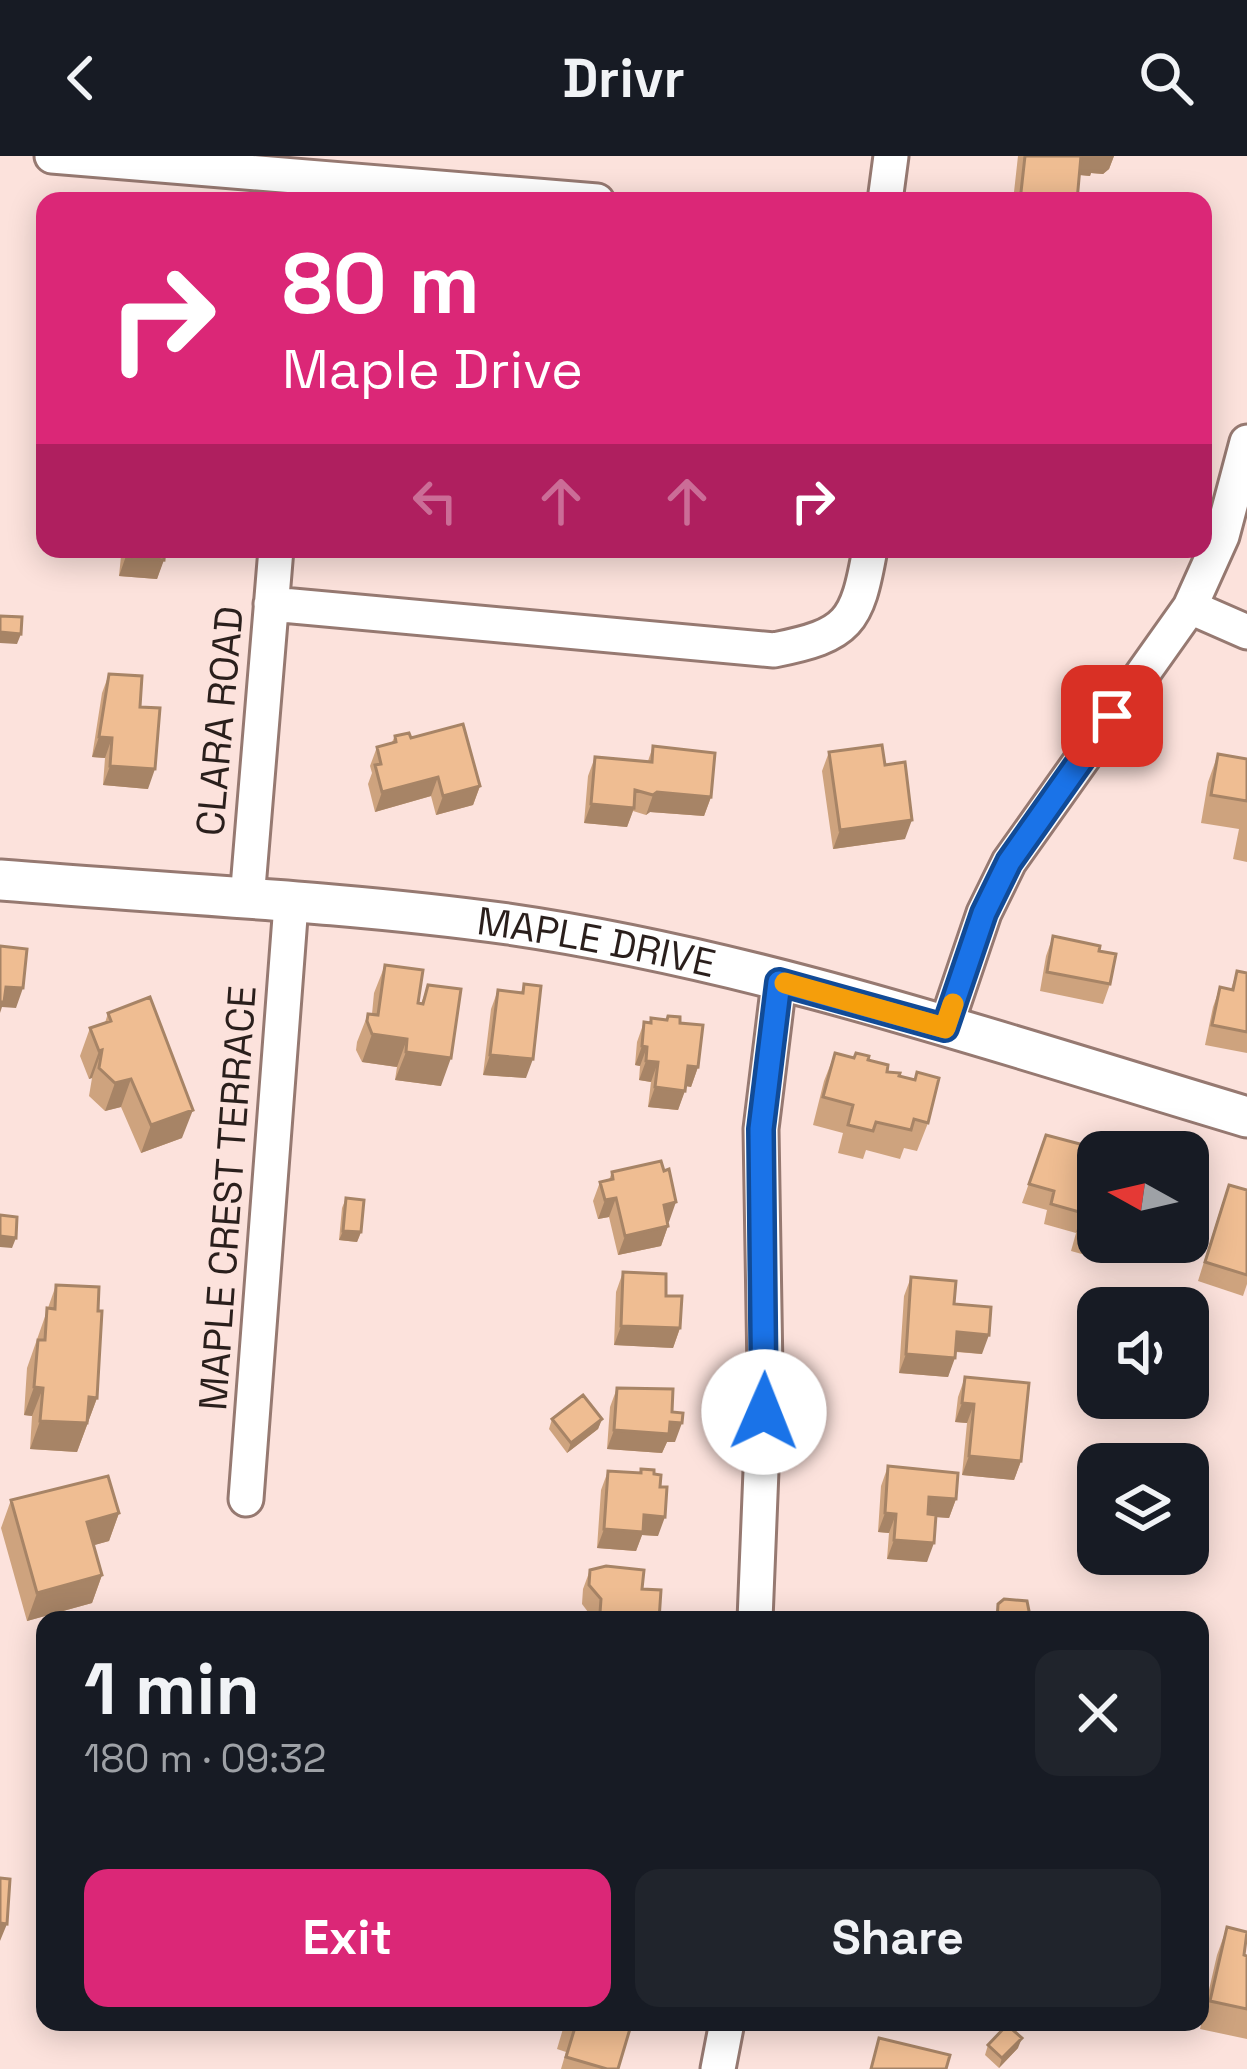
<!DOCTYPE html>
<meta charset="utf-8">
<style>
:root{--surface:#171b24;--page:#20242c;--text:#f1f3f6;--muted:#9ea1a6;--accent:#db2777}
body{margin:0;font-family:"Space Grotesk",sans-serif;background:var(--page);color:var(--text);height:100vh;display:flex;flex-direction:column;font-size:45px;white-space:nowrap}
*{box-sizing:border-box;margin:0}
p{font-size:39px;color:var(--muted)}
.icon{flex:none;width:66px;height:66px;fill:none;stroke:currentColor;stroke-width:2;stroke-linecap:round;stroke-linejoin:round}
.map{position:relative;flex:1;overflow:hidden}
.details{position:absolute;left:36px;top:1455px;width:1173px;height:420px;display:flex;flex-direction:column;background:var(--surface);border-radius:24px;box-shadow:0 6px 30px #0003}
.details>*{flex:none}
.hud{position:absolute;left:36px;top:36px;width:1176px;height:366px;border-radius:24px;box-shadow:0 6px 30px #0003;background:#db2777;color:#fff;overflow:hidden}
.needle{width:78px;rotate:278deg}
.controls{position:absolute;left:1077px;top:975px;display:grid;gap:24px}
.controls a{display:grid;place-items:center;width:132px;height:132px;border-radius:24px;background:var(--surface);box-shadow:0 6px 30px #0003;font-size:60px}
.pin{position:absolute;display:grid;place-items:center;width:102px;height:102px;color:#fff;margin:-51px;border-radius:24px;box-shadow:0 6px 18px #0006}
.me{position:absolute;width:132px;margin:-66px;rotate:1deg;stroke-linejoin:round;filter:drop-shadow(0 0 9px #0008)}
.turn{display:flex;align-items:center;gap:42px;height:252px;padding:0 48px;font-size:54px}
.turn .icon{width:156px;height:156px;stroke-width:2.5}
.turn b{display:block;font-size:84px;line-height:102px}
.lanes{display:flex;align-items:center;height:114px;padding:0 48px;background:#0003;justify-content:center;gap:60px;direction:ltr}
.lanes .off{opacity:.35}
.round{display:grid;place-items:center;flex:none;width:126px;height:126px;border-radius:24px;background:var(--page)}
.overview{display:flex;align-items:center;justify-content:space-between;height:204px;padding:0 48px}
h1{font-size:72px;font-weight:700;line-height:90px}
.primary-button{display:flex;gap:24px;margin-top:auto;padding:24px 48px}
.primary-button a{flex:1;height:138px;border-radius:24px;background:var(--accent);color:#fff;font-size:48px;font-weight:700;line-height:138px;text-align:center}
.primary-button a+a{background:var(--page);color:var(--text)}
header{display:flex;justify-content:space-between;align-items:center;height:156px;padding:0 48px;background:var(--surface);font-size:54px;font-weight:700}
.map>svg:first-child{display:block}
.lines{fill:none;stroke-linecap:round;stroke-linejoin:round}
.minor-casing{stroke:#967971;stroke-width:39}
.tertiary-casing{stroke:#967971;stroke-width:45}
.minor{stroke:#fff;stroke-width:33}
.tertiary{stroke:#fff;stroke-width:39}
.wall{fill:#cea37e}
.shaded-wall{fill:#a78466}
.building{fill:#efbd92;stroke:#a78466;stroke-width:3}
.route-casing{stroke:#114b97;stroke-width:30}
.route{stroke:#1a73e8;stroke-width:21}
.slow{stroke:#f59e0b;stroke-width:21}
.labels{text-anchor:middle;stroke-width:12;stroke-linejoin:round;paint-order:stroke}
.street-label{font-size:39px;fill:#2a1f1c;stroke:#fce2dc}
</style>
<header><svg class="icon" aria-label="back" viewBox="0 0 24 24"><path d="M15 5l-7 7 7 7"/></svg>Drivr<svg class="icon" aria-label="search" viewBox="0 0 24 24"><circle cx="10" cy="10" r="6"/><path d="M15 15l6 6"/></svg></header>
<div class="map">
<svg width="1247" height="1913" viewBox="0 0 1247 1913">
<rect width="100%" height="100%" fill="#fce2dc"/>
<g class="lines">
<defs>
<path id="minor" d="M52,0l545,45
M885,45l6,-45
M271,448l503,46c75,-15 83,-27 96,-101
M1190,451l57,25
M247,744l29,-351
M945,872l39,-115 25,-51 181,-255 32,-71 25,-94
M246,1343l45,-595
M755,1464l10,-249 -4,-242 18,-147
M718,1913l9,-47"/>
<g id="tertiary">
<path id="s1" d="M0,724c169,14 340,21 508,44 250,36 498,121 739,193"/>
</g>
</defs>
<!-- minor casing -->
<use href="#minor" class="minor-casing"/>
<!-- tertiary casing -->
<use href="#tertiary" class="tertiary-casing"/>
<!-- minor -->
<use href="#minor" class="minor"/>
<!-- tertiary -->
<use href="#tertiary" class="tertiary"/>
</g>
<!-- wall -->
<path class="wall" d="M1018,0h96l-5,13 -6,5 -12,-1 -1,3 -11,-1 -2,26h-64z
M116,393h55l-3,9h-4l-7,21 -38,-3 2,-20h-6z
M109,518l31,33 8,82 -45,-4 2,-27 -13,-1 10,-64z
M395,580l16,2 69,48 -7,19 -37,10 -5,-19 -56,16 -7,-28 4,-11 -2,-7 7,-19 15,-5z
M653,590l58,51 -7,19 -54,-4 -4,3 -13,-4 -6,16 -43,-4 4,-47 7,-19 53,4z
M829,596l56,13 20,74 -72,10 -11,-78z
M1218,598l29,5v103l-14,-3 6,-30 -38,-6 7,-41z
M1053,780l46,15 11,33 -7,20 -63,-13 6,-35z
M385,809l33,38 3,1 7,-19 13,101 -46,-6 2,-13 -35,-5 -6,-12 1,-8 11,-28h4l2,-21z
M1237,815l10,2v80l-42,-8 8,-38 7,-20 11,2z
M524,828l2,94 -43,-3 8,-66 7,-19 23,3z
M108,857l74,125 -41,15 -20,-46 -16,4 -16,-15 3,-18 -3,1 -9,-23 10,-28 15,-5z
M644,866l36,1 18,44 -7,20 -5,-1 -8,24 -30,-3 3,-25 -12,-2 1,-14 -5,-1 2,-23z
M835,897l33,7 19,12 12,4 29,47 -11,28 -13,-3 -4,11 -34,-9 -3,9 -25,-6 5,-20 -30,-8 11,-44z
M1046,979l43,52 9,3v52h16l-7,19 -36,-10 5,-18 -32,-9 3,-14 -25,-7z
M612,1016l57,50h-2l1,4 -7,20 -43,9 -9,-38 -11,2 -5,-18 7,-19 9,-2z
M1247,1034v94l-4,12 -45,-15 24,-77z
M346,1042l15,34 -4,10 -18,-2 3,-32z
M623,1116l43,24 14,32 -7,20 -59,-3 2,-53z
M911,1121l43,27 28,50 -26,-2 -8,25 -49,-4 5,-77z
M56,1129l42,26 -1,87 -20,54 -47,-3 2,-33 -8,-1 3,-47z
M965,1221l56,84 -7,19 -52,-5 5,-52 -12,-1 3,-25z
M617,1232l55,24 3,30h-8l-5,11 -55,-4 3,-42z
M552,1263h50l-4,10 -31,24 -18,-24z
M888,1310l68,33 -7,19 -13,-1 -9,45 -40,-3 2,-26 -11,-1 3,-46z
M608,1315l46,3 6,13 -2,49 -16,-1 -6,16 -39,-3 4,-58z
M11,1344l108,13 -10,28 -15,4 8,30 -10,28 -65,18 -26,-93z
M590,1414l52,19 17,31h-65l-12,-16 1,-15z
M45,1764v53h-4z
M1227,1771l17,28 3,1v83l-47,-10 17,-74z
M565,1866h67l-14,47h-57l5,-17 -9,-3z
M988,1889l30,3 -19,20 -14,-13z"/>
<!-- shaded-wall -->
<path class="shaded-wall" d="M1078,0h36l-5,13 -6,5 -12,-1 -1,3 -19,-2z
M126,400l38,4 -7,19 -38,-3z
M0,476l21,2 -4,10 -17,-1z
M99,581l13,1 -7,20 -13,-1z
M110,610l45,3 -7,20 -45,-4z
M438,621l-7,19 -56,16 7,-20z
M480,630l-7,19 -37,10 7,-19z
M657,636l54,5 -7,19 -54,-4 -4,3 7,-20z
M591,648l43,4 -7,19 -43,-4z
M912,664l-7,19 -72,10 7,-19z
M6,831l17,1 -7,20 -14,-1 -2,6v-11z
M372,878l35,5 -10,28 -35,-5z
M642,890l5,1 -7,19 -5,-1z
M102,894l-10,28 -3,1 10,-28z
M406,896l45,6 -10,28 -46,-6z
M490,899l43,4 -7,19 -43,-3z
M646,905l12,1 -7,20 -12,-2z
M688,910l10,1 -7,20 -10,-2z
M131,923l-10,28 -16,4 10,-28z
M655,931l30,4 -7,19 -30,-3z
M193,954l-11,28 -41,15 10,-28z
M616,1042l-7,19 -11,2 7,-19z
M676,1046l-7,20 -12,2 7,-19z
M668,1070l-7,20 -43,9 7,-19z
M343,1075l18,1 -4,10 -18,-2z
M0,1080l16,2 -4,10 -12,-1z
M621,1170l59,2 -7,20 -59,-3z
M957,1176l32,3 -7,19 -32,-3z
M906,1198l49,4 -7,19 -49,-4z
M34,1231l9,1 -11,28 -8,-1z
M89,1241l8,1 -20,54 -47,-3 10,-28z
M962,1247l12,1 -7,19 -12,-1z
M602,1263l-4,10 -31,24 4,-10z
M670,1266l12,1 -7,19h-8l-5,11 -55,-4 7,-19z
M969,1300l52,5 -7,19 -52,-5z
M929,1341l27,2 -7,19 -27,-2z
M119,1357l-10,28 -32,9 10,-28z
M885,1357l11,1 -7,19 -11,-1z
M644,1359l21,2 -7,19 -16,-1 -6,16 -39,-3 7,-19z
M894,1384l40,3 -7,19 -40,-3z
M102,1419l-10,28 -65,18 10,-28z
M0,1767l7,1 -7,17z
M1022,1882l-4,10 -19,20 3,-10z"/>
<!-- building -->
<path class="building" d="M1025,0h56l-4,45h-57z
M127,393h38l-1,11 -38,-4z
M0,460l22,1 -1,17 -21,-2z
M109,518l33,2 -2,31 20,1 -5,61 -45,-3 2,-28 -13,-1z
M463,568l17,62 -37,10 -5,-19 -56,15 -7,-27 6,-1 -4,-17 19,-5 -1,-6 14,-3 2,5z
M882,589l3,20 20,-3 7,58 -72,10 -11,-78z
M653,590l62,7 -4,44 -54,-5 -4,3 -18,-5 -1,18 -43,-4 4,-47 57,5z
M1218,598l29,5v42l-36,-6z
M1053,780l47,10 -1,5 17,3 -6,30 -63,-12z
M0,790l27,3 -4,39 -17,-1 -2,15h-4z
M385,809l38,5 -5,33 5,1 5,-19 33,4 -10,69 -45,-6 1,-13 -35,-5 -5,-13 1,-7 10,1z
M1237,815l10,2v59l-35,-7 8,-38 13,3z
M524,828l17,2 -8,73 -43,-4 8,-65 25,3z
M150,841l43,113 -42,15 -20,-46 -16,4 -16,-15 3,-18 -3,1 -9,-23 21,-7 -3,-8z
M668,860l12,1v6l23,2 -5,42 -10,-1 -3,25 -30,-4 3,-25 -12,-1 1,-14 -5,-1 2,-24 7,1v-5l16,2z
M835,897l19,5 2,-5 13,3 -1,4 20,5 -1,7 13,1 -1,3 16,4 2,-8 22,6 -11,45 -14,-4 -3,11 -35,-8 -3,9 -25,-6 5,-20 -30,-8z
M1046,979l53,14 -10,38 9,3v47l-20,-6 5,-18 -32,-9 3,-13 -25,-7z
M661,1005l3,10 5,-2 7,33 -12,3 4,21 -43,10 -9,-38 -11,2 -5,-18 13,-3 -1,-7z
M1229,1029l18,5v85l-42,-13z
M346,1042l18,2 -3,32 -18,-1z
M0,1059l17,2 -1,21 -16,-2z
M623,1116l43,2v22h16l-2,32 -59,-2z
M911,1121l45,4 -2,23 37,3 -2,28 -32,-3 -2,26 -49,-4z
M56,1129l43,2 -1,24h4l-5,87 -8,-1 -2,26 -47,-2 3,-33 -9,-1 4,-47h7l2,-32 8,1z
M965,1221l64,6 -8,78 -52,-5 5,-52 -12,-1z
M617,1232l56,1 -1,23 11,1 -1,10 -12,-1 -1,12 -55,-4z
M583,1239l19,24 -31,24 -19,-24z
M888,1310l70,7 -2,26 -27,-2 -1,17 8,1 -2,28 -40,-3 2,-26 -11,-1z
M641,1313l13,1v4l7,1 -1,12h7l-2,30 -21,-2 -1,17 -39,-3 4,-58 33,2z
M108,1320l11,37 -32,9 15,53 -65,18 -26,-93z
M606,1410l38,4 -2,19 19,1 -2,30 -56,-1 -3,-6 1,-14 -12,-14 1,-15z
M1004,1443l23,2 3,15 7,4h-40l1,-16z
M0,1722l10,1 -3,45 -7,-1z
M1227,1771l20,5 -3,23 3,1v53l-37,-8z
M571,1866h61l-14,47h-11l-41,-12 10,-33z
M1007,1869l15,13 -20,20 -14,-13z
M879,1882l71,17 -4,14h-75z"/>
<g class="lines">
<defs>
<path id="route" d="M764,1256l-3,-283 18,-147 166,46 39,-115 25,-51 103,-146"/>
</defs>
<!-- route casing -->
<use href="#route" class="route-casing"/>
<!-- route -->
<use href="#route" class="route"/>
<!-- slow -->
<path class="slow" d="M785,827l160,45 8,-24"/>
</g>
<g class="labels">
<!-- street labels -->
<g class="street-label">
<text transform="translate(219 565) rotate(-85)" y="14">CLARA ROAD</text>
<text dy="14" stroke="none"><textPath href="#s1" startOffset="600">MAPLE DRIVE</textPath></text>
<text transform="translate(227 1042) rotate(-86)" y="14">MAPLE CREST TERRACE</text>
</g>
</g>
</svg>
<div class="controls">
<a><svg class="needle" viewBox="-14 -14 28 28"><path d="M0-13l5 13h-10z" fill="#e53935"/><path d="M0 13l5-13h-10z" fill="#9ea1a6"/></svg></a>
<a><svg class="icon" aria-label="sound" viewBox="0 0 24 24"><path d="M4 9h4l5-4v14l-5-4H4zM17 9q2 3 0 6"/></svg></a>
<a><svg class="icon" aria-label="layers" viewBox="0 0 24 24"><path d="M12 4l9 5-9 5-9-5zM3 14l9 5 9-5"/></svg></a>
</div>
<div class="pin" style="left:1112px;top:560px;background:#d93025"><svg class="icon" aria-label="arrive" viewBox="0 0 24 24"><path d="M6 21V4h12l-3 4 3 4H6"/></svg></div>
<svg class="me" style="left:764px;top:1256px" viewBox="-20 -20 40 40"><circle r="19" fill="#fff"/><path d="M0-13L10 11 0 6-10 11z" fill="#1a73e8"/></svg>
<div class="hud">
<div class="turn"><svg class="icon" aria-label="right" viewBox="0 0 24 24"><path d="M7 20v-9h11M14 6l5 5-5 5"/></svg><div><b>80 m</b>Maple Drive</div></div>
<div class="lanes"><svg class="icon off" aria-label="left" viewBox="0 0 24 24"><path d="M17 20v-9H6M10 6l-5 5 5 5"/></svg><svg class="icon off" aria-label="ahead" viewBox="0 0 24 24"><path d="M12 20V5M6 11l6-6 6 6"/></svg><svg class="icon off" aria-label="ahead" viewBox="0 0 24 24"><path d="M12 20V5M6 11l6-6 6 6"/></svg><svg class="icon" aria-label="right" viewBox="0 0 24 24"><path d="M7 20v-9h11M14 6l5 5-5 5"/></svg></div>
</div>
<section class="details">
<div class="overview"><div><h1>1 min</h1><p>180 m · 09:32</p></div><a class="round"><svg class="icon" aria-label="close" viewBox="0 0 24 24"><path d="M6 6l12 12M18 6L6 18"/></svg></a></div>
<div class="primary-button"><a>Exit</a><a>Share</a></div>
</section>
</div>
